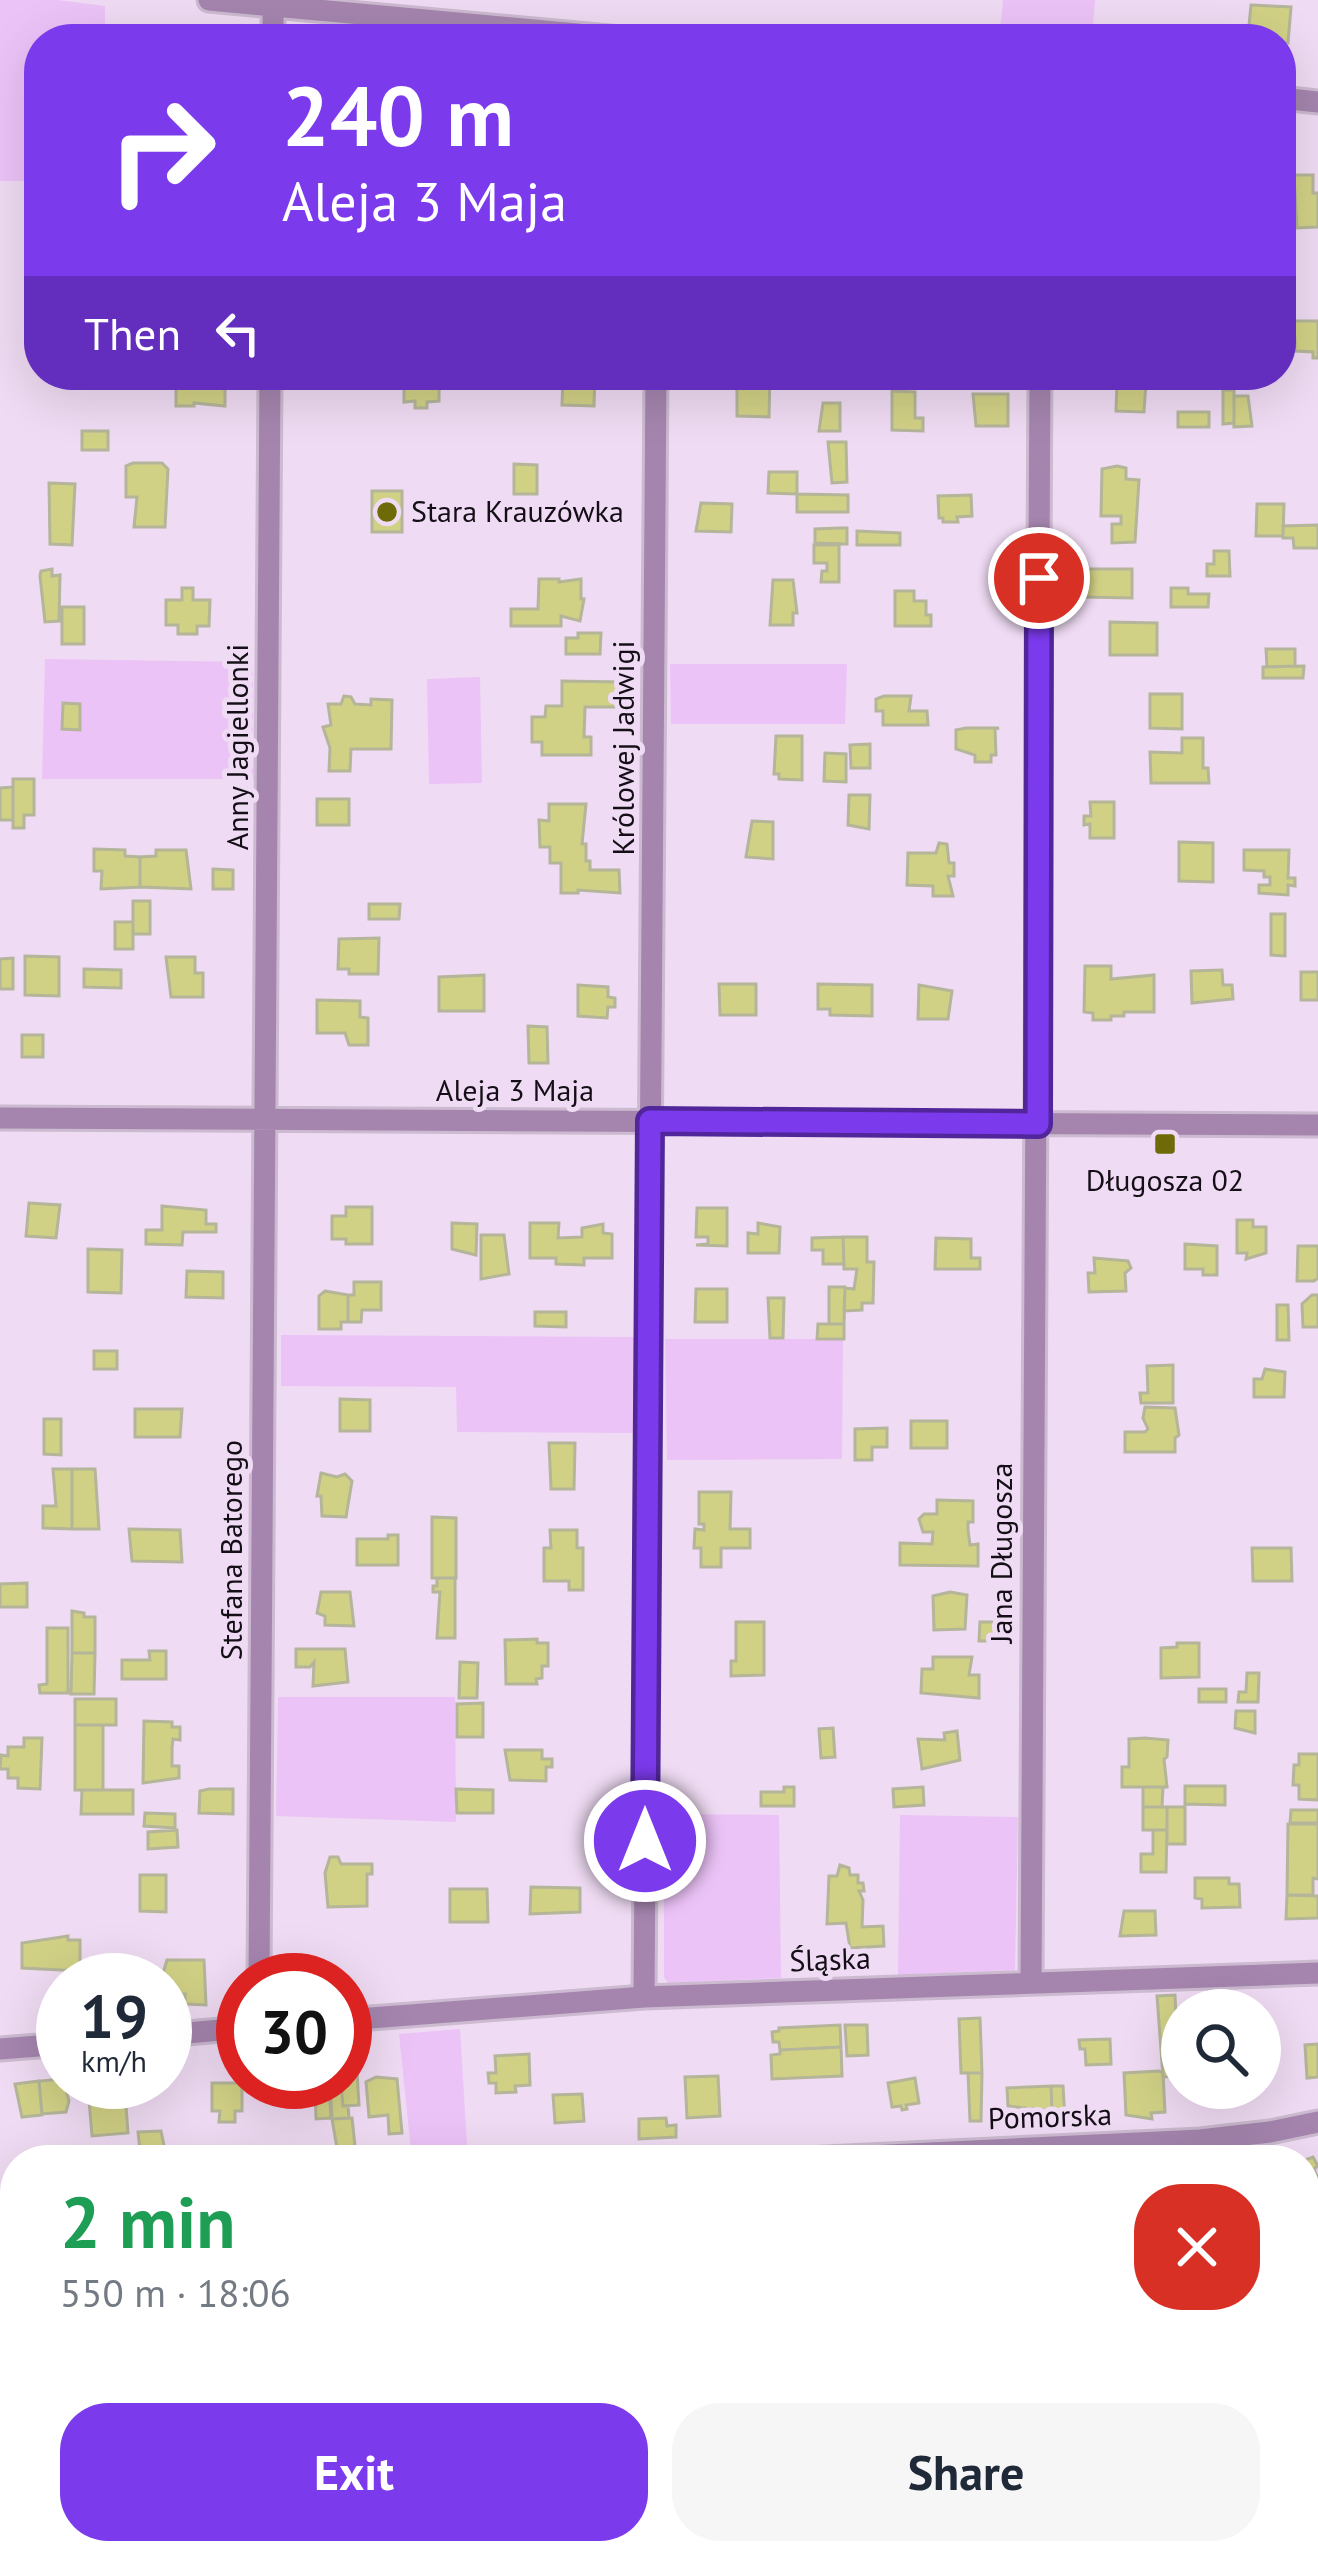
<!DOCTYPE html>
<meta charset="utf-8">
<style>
:root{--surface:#fff;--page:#f6f6f7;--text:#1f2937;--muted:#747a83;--accent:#7c3aed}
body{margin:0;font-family:"PT Sans",sans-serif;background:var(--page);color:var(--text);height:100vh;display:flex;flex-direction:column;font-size:45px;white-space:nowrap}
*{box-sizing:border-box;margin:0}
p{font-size:39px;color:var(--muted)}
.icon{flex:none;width:66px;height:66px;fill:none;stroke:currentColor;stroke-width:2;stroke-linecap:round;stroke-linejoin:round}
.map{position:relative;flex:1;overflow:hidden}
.drawer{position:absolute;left:0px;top:2145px;width:1320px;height:420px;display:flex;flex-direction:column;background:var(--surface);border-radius:48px 48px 0 0;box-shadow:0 12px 48px #0002}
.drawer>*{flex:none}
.banner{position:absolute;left:24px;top:24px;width:1272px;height:366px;border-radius:48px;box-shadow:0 12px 48px #0002;background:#7c3aed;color:#fff;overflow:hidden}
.buttons{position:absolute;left:1161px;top:1989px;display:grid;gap:24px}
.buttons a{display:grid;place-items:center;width:120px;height:120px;border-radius:50%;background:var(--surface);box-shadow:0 12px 48px #0002;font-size:60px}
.speed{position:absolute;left:36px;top:1953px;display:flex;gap:24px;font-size:60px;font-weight:700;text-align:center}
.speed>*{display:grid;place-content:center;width:156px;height:156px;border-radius:50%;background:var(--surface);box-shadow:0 12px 48px #0002;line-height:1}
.speed small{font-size:30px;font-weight:400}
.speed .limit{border:18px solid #d22;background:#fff;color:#111}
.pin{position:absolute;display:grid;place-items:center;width:102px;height:102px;color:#fff;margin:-51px;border:6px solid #fff;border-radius:50%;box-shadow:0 3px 12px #0007}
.me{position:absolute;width:132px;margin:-66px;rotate:0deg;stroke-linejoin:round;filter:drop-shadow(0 0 9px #0008)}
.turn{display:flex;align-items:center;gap:42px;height:252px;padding:0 60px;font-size:54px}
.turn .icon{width:156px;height:156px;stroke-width:2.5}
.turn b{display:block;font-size:84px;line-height:102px}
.then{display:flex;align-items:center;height:114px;padding:0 60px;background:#0003;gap:24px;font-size:45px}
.round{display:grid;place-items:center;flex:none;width:126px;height:126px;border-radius:48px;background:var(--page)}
.head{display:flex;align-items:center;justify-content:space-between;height:204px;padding:0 60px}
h1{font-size:72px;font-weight:600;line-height:90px;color:#1e9e55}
.cta{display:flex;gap:24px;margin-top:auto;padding:24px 60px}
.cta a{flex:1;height:138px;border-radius:48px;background:var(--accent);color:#fff;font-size:48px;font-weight:600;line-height:138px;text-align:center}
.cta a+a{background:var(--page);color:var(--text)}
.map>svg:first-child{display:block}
.green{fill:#ecc3f7}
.building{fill:#d1d186;stroke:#b4b599;stroke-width:3}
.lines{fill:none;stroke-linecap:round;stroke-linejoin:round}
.minor-casing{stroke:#ccbad0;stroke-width:27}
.minor{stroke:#a585ae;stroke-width:21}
.route-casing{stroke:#51269a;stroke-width:30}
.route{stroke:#7c3aed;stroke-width:21}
.poi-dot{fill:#6d6a07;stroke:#efdbf3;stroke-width:4.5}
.labels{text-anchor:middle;stroke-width:10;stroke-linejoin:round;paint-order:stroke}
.poi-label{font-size:30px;fill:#140e16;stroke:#efdbf3;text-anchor:start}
.street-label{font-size:30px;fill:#140e16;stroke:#efdbf3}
</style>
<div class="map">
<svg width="1318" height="2565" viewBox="0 0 1318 2565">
<rect width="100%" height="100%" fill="#efdbf3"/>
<!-- green -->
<path class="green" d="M0,0h58l47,6v33h-66v142h-39z
M1003,0h92l-3,39h-93z
M45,659l208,3 1,117h-212z
M670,664h177l-2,60h-174z
M480,677l2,106 -53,1 -2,-105z
M281,1335l354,2 -1,96 -177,-1 -1,-45 -175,-1z
M665,1339h178l-1,120 -175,1z
M278,1697h177l1,125 -180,-6z
M664,1814l115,1 2,163 -113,5 -4,-6z
M900,1815l118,2 -3,153 -117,5z
M460,2029l8,131h-56l-13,-126z"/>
<!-- building -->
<path class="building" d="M1251,5l40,2 -3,36 -40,-8z
M1294,175h19v18h5v34l-21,1z
M1295,321h23v37h-5v-6l-18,-1v-13l-4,-4z
M182,375h38l-1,10h6v21l-31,-3v3h-18v-19l6,1z
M563,375h32l-1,31 -32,-1z
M737,375h33l-1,42 -32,-1z
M1117,381l29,1 -2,30 -28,-1z
M439,385v16l-12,1v6h-12v-7l-11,1v-15z
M1223,390h11v33l-11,1z
M892,391l23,1v26h8v13l-31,-1z
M973,394h35v32h-32z
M1234,396h14l4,30 -18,1z
M823,403h17v28h-21z
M1178,412h31v15h-31z
M82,431h26v19h-26z
M828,442h18l1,40 -15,1z
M133,463h29l6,6 -3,58h-31l3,-30h-11v-31z
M514,464l23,1v29h-23z
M1117,466l9,2v11l13,1 -4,62 -23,1v-19h9v-8h-20l1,-47z
M769,472h28v22l-29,-1z
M49,483l26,1 -3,61 -22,-1z
M372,491h30v41h-30z
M797,494l51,1v17h-51z
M971,495l1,21 -15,1 1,5h-15v-4h-4l-1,-22z
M701,503l31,1 -1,28 -35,-1z
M1257,504h27l-1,32h-27z
M1318,525v23h-24l-1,-10h-10v-12z
M840,528h7v16l-32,-1v-14z
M857,531l43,2v12h-43z
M814,545h25v37h-18l1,-11h5v-8h-13z
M1214,551h15l1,25h-23v-12h7z
M52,569v7l8,-1 -1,46 -14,1 -5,-46 1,-5z
M1082,569h50v29l-49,-1z
M539,579h20v3l22,-3v20h3l-4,22 -19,-5v10h-50v-17h27z
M773,580h20l4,33h-4v12h-23z
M182,588h11v12h17l-1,26h-12v8h-19v-9h-12v-25h16z
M1171,588h17v6h21l-1,13h-37z
M895,591h19v10h12v14h5v11h-36z
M62,607h22v37h-22z
M1110,622l47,1v32h-47z
M578,633h23l-1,21h-34v-16h12z
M1266,649h29v17l-28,1z
M1304,666l-1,12h-40v-11z
M562,681l59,1v25h-36l-1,30h7v18h-49v-13h-10v-25h13l1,-11h16z
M1150,694h32v35l-32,-1z
M344,696l7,1 4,7 16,1v-6l21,1 -1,49h-40l-1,22h-21l1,-23 -7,-21 8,-2 -3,-21h13z
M884,696h27l-2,15h18l1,14h-45v-14h-7v-12z
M63,703l17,1v26l-18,-1z
M966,728h33l-4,1 1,26h-5v7h-16v-7l-19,-6v-19z
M776,736h26v44l-23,-1v-5h-5z
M1182,738h21v30h5l1,15h-58l-1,-31 32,1z
M870,744v24h-19l-1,-23z
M825,753l21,1v28l-22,-1z
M13,779h21v36h-10v13h-11z
M13,787v33h-13v-32z
M849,795h21l-1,34 -21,-4z
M317,799h32v26h-32z
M1090,802h24v36h-24v-14l-6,1v-9h7z
M549,804h37l-4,40h4v17h4v9h29l1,23 -42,-3v3h-17v-30h-11v-16h-10l-1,-27 10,1z
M752,821l21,1v37l-27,-2z
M1179,842l34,1v39l-34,-1z
M939,843l8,1 2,19h5v13h-6l5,20h-20v-10l-26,-1 1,-32h28z
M94,849l31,1v6l15,1v30l-39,2 1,-18h-8z
M156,850h30l5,39 -51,-2v-30l16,-1z
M1244,850h45l-1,28h7v8l-7,-1v10l-29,-2v-8h11v-8h-6v-6l-20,-1z
M213,869l20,1v19h-20z
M133,901h17v33h-17z
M369,904h31l-1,15h-30z
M1271,914h14v42l-14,-1z
M115,922h18v27h-18z
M379,938l-1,36h-29v-5h-11l1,-30z
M25,956l34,1v39l-34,-1z
M166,957h29v16h8v24h-32z
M13,958v31h-13v-30z
M1085,966h26v13l43,-4v37h-30v4h-13v4h-18v-7l-9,-1z
M84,969l37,1v18l-37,-1z
M1222,970l1,15h9l1,14 -41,4 -1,-32z
M1301,972h17v28h-17z
M484,975v36h-45v-34z
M719,984h37v31h-36z
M818,984l54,1v31l-42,-1v-6h-12z
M578,985l30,2v10l7,1v9h-7l-1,11 -29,-2z
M919,985l33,6 -4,28h-30z
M317,1000l43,1v16l8,1v27h-19l-4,-12h-28z
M528,1026l19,1 1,36h-19z
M22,1035h21v22h-21z
M29,1203l31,2 -4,33 -30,-2z
M162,1206l44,4v14h10v8h-33l-1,13 -36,-1v-14h16z
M346,1207h26v37h-26v-5h-14v-23h14z
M697,1208h30v38l-31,-1 12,-1v-7h-12z
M1237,1220h16v7h13v26l-20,6 1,-6h-10z
M452,1223l25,1 -1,31 -24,-6z
M530,1223h29l-1,15 24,-1v-9l21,-4v9l9,1v24h-28v7l-28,-1v-6h-26z
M758,1223l22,4 -1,26h-31v-20l10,1z
M481,1235h23l5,39 -28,5z
M843,1237h24v25h7l-1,41h-11v7l-18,1 1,-23 9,1 3,-20h-13z
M843,1237l1,27h-21v-14h-11v-12z
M936,1238l35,1v19h9v11h-45z
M1185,1244l32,2v29h-14v-6h-18z
M1298,1246h20v32l-4,3h-17z
M88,1249l34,1 -1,43 -33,-1z
M1094,1258l34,3 3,7 -6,5 1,18 -37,1 -1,-19h7z
M187,1271l36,1v26l-37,-1z
M354,1282h27v28h-19l-1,12h-13v-27h6z
M829,1287h16l-1,37h-15z
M696,1289h31v33h-32z
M325,1291l23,4v27h-7v7h-22v-33z
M1312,1295h6v32h-15l-1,-23z
M768,1298h16l-1,40h-13z
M1277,1305h11l1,35h-12z
M535,1312h31v15l-31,-1z
M818,1324h26v15h-27z
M94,1351h23v18h-23z
M1173,1365v38h-32l-1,-10h8l-1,-27z
M1265,1369l20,3 -1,25h-30v-18h8z
M340,1399l30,1v31h-30z
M1145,1407l30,1 4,27 -4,3v14h-50v-20h20l3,-3 -5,-11z
M135,1409h47l-2,28h-45z
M44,1419h17v36l-17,-1z
M911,1421h36v27h-36z
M887,1428v19h-15v13h-17v-31z
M549,1443h26l-1,46h-23z
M53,1469h19v60l-29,-1v-22h13z
M72,1469h23l4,60h-27z
M321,1473l16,4 8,-3 7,7 -6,36 -24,-1 -1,-20h-4z
M699,1492h32l-1,37h20v19h-29v19h-20v-19h-7l1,-19 9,1v-6h-5z
M937,1500l36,1v21h-5v8l2,15 8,-1v22l-78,-1v-22l32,1 1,-12h-10l-4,-13 5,-5h13z
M432,1517l24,1v60h-24z
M129,1529l51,1 2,32 -50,-1z
M550,1530h27v18h6v42h-14v-9h-25v-33h7z
M388,1535h10v30h-41v-26h31z
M1252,1548h39l1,33h-39z
M437,1578h18v60h-18l3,-46h-7v-6h4z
M27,1583v24h-27v-23z
M321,1592h29l4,34 -29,-1v-9l-8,-3z
M950,1592l17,3 -2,34 -31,1 -1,-34z
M72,1611l12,2v4h11v36h-23z
M736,1622h28v53l-33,1v-15h5z
M980,1622h21v19h-22z
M47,1628h21v65h-28l-1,-8 8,-1z
M537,1639v4h11v23h-6v12l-6,1 1,5h-31l-1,-44z
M1177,1643h22v34l-38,1v-30l16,-1z
M296,1649h49l3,33 -35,4 1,-24 -4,5h-14z
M149,1651h17v28h-44v-19h28z
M72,1653h23l-1,41h-23z
M933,1657h39l-3,18h10v23l-58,-5 1,-24h11z
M460,1662l18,1 -1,35h-18z
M1247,1673h12l-1,29h-20l1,-10h7z
M1199,1689h27v13h-27z
M75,1699h41v26h-41z
M483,1703v34h-26v-33z
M1236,1711h19v22l-20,-5z
M144,1721l28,1v5h8v13l-7,-1 -1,9v18h7v12l-36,5z
M75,1725h28v65h-28z
M833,1728l2,29 -14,1 -2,-29z
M957,1731l3,29 -38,9 -4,-30 27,1 -1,-7z
M24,1738h18l-2,51 -22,-1v-10h-10v-9h-8l1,-14 7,1v-9h16z
M1145,1738l23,2 -1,17 -3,2 3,28h-45v-20h7v-28z
M505,1750h37v9h10v8h-6v14l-36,-1z
M1299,1754h19v46l-19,-1v-14h-6l1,-20h5z
M1185,1786h40v19l-40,-1z
M784,1787h10v19h-33v-14h23z
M923,1787l1,18 -30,2 -1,-18z
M1143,1787h20l-1,20h-19z
M209,1789h24v25l-34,-1 1,-22z
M456,1789l37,1v23h-36z
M82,1790h51v24h-52z
M1143,1807h24v23h-24z
M1167,1807h18v37h-18z
M1291,1810h27v13h-28z
M145,1813l30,1v14l-31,-2z
M1288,1824h30v55l-5,-1v17h-26z
M177,1830l1,17 -30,2v-17z
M1153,1830h14l-1,42h-25v-18h12z
M330,1857h8l3,7h31v10h-5v32l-39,1 -3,-34z
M840,1865l9,3 1,7h8v8h5l1,8h-5l4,9 -1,27 21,-1 1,20 -34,2 -4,-25 -19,1 2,-48h8z
M140,1875h26v37l-26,-1z
M1195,1878h34v6h10l1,23 -38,1v-9l-7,-1z
M531,1887l49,1v24l-50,2z
M450,1889h37l1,33h-38z
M1287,1895l31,1v22l-32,1z
M1124,1911h31l1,24 -36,1z
M68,1936v4h12v31l-58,-3v-25z
M167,1960h37l2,45 -21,-1v-10h-19l-3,-21z
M1175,1995l4,81 -16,1 -6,-81z
M980,2018l2,55h-21l-2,-54z
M840,2025l1,22 -61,3 -1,-8h-6l-1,-10 7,-1v-3z
M845,2025h22l1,30 -21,1z
M1110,2039l1,25 -25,1 -1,-16h-5l-1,-9z
M1318,2044v33l-11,1 -2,-33z
M841,2047l1,29 -70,3 -1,-24 9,-1v-4z
M529,2054l1,31 -15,1 1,6 -20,1v-10h-7l-1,-10h8l-1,-17z
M1159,2071l4,2 2,39 -14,1 1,6 -26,-4 -2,-42z
M345,2072h12l2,33 -16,1 -2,-24h4z
M968,2073h14l-1,48h-11z
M718,2076l2,40 -33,2 -2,-41z
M376,2077l21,2 5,54 -13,1 -1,-19 -19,2 -3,-35z
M915,2078l4,25 -13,2 1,4 -5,1 -1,-4 -9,1 -4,-24z
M63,2079l6,22 -3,11 -24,2 -3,-33z
M39,2081l3,34 -20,2 -7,-33z
M330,2082h11l2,24h5l1,12 -17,1z
M212,2083h30v28h-7v11h-16l1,-11h-8z
M1051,2086l1,25 -44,-5 -1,-18z
M1051,2086h12l2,33 -27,1v-8l14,-1z
M315,2087h14l2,31 -15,1z
M582,2094l2,27 -29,2 -2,-28z
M116,2097l1,10 9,-1 2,27 -36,3 -3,-36z
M352,2118l3,28 -18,2 -5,-29z
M666,2118l1,8 9,-1v12l-37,2v-20z
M161,2131l6,29h-26l-3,-28z
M1313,2157l5,9 -4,3 4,10v53l-10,4 -3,-76z
M15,2276v28l-15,2v-28z
M1318,2374v38l-2,-6 -11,4v-31z
M103,2550h20l5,15h-32l-4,-11z
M206,2550l28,1 4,14h-32z
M310,2550h22l2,5 -9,3 4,7h-39l-3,-6z
M402,2550h27l3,15h-28z
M1077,2550h32l5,13 -31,2z"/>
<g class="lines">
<defs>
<path id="minor" d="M209,0l422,39
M273,39v-33
M1281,98l37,4
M0,1118l1318,7
M259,1980l11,-1605
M1031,1982l9,-1607
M644,1997l12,-1622
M345,2020l299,-23 674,-24
M165,2035l78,-7
M0,2049l63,-5
M784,2160l416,-20 70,-8 48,-10
M0,2225l15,-2
M167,2550l5,15
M362,2550l5,15
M553,2550l5,15
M747,2550l5,15
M1142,2550l6,15"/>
</defs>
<!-- minor casing -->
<use href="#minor" class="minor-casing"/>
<!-- minor -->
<use href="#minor" class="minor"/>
</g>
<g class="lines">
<defs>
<path id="route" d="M645,1841l5,-720 388,3 1,-546"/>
</defs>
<!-- route casing -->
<use href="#route" class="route-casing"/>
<!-- route -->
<use href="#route" class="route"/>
</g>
<!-- markers -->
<g class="poi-dot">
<circle cx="387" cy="512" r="12"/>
<rect x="1153" y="1132" width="24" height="24" rx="6"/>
</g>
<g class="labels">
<!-- poi labels -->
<g class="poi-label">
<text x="411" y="522">Stara Krauzówka</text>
<text x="1165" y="1191" text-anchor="middle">Długosza 02</text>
</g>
<!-- street labels -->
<g class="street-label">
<text transform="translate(238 747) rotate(-90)" y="10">Anny Jagiellonki</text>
<text transform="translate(624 748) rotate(-90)" y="10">Królowej Jadwigi</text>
<text x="515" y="1101">Aleja 3 Maja</text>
<text transform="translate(232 1550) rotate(-90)" y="10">Stefana Batorego</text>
<text transform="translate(1002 1553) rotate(-90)" y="10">Jana Długosza</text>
<text transform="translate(830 1960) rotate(-2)" y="10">Śląska</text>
<text transform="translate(1050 2117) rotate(-2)" y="10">Pomorska</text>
</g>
</g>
</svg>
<div class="buttons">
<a><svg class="icon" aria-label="search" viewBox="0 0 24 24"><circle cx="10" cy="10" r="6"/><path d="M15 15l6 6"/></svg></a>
</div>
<div class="speed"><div>19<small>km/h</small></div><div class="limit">30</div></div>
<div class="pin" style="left:1039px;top:578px;background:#d93025"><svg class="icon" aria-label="arrive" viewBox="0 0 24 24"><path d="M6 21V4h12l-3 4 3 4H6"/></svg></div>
<svg class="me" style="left:645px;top:1841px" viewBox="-20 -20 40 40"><circle r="17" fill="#7c3aed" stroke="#fff" stroke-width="3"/><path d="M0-11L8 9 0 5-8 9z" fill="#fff"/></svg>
<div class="banner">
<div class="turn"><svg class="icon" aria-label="right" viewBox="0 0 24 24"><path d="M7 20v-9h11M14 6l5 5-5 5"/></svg><div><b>240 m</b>Aleja 3 Maja</div></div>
<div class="then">Then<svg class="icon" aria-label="left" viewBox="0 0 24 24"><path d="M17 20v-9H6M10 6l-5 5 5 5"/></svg></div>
</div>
<section class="drawer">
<div class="head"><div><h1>2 min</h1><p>550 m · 18:06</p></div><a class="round" style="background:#d93025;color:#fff"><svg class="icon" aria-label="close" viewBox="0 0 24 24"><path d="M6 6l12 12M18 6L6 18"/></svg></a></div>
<div class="cta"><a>Exit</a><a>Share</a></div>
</section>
</div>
